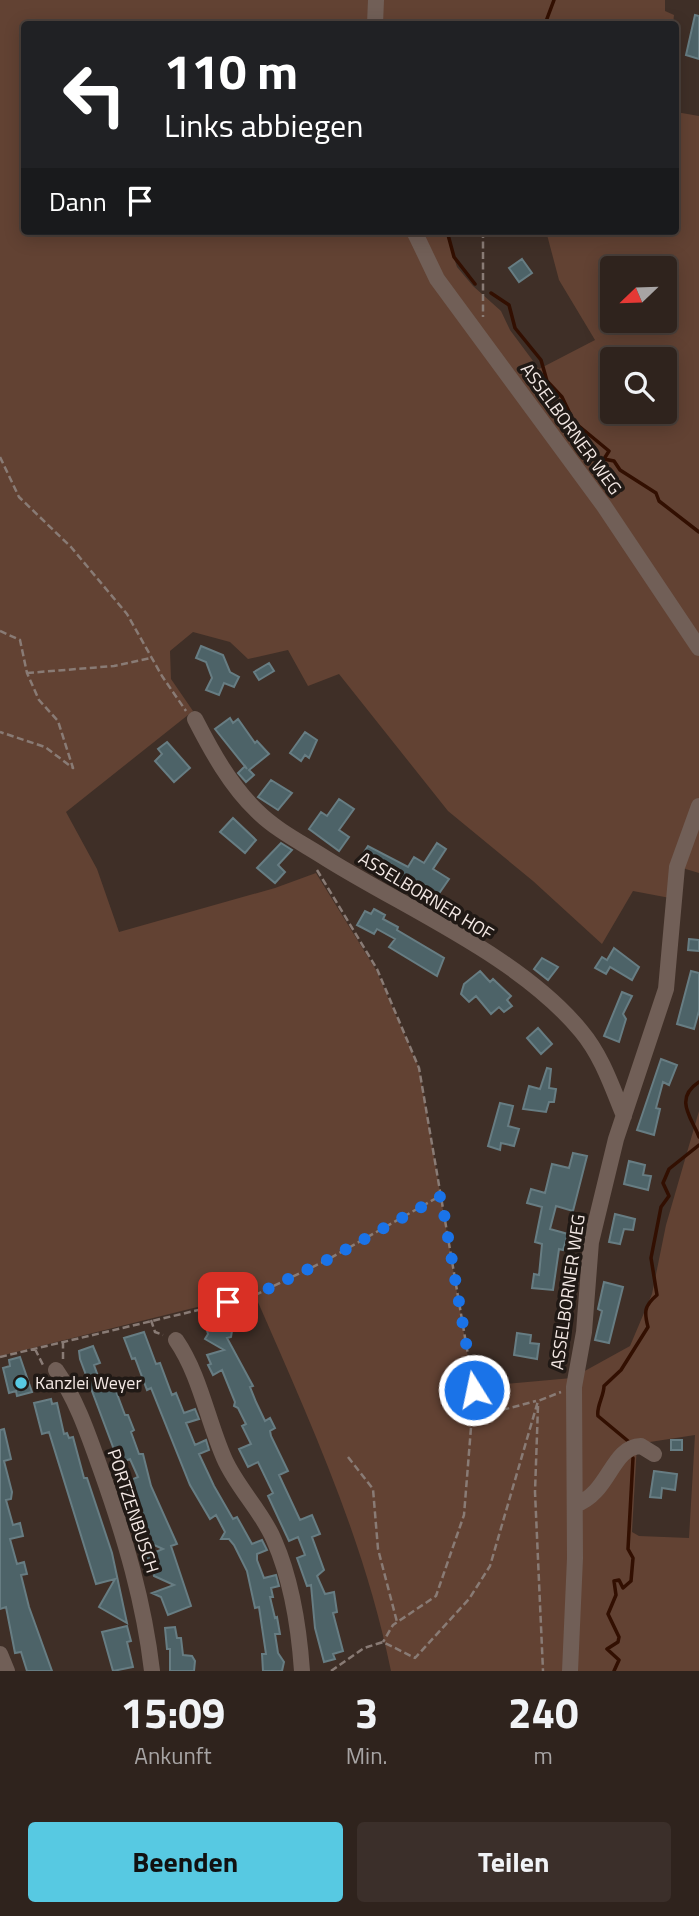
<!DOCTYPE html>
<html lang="de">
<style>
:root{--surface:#2f231d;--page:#3b2f2a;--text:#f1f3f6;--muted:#a7a4a4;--line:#4a403b;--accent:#57c9e2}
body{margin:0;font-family:"Titillium Web",sans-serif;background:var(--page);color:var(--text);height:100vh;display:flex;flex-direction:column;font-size:26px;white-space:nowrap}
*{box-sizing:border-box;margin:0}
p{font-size:23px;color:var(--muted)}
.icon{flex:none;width:38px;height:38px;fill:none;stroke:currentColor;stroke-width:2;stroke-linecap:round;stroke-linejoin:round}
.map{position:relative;height:1671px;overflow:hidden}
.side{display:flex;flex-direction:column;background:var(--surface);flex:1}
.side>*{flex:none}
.hud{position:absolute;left:21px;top:21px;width:658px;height:214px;border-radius:7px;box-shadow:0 4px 18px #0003,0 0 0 2px var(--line);background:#202124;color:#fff;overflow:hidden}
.needle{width:46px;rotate:247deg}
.fabs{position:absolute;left:600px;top:256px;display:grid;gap:14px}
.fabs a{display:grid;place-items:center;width:77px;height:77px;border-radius:7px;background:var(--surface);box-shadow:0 4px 18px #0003,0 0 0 2px var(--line);font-size:35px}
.pin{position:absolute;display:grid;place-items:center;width:60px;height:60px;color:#fff;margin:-30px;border-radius:14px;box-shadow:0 4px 10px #0006}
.me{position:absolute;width:77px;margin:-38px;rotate:350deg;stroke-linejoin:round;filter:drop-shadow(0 0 5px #0008)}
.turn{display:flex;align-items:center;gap:24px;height:147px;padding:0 28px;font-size:32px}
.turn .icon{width:91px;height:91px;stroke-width:2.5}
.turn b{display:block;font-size:49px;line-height:60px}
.then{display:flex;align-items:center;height:66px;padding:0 28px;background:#0003;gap:14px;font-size:26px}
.eta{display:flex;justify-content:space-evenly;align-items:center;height:119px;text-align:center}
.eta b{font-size:42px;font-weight:700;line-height:49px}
.action{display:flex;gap:14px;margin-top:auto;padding:14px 28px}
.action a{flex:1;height:80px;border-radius:7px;background:var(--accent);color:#111;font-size:28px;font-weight:700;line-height:80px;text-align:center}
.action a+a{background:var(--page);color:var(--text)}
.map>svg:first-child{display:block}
.green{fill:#624233;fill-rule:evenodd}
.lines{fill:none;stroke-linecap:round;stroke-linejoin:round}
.stream{stroke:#320f01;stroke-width:3.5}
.building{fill:#4d6368;stroke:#677d83;stroke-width:2}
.path{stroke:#897b75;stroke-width:2.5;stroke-dasharray:7 3.5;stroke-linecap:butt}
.minor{stroke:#715f57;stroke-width:16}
.route{stroke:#1a73e8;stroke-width:12;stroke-dasharray:0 21.6}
.poi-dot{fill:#57c9e2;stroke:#201915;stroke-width:2.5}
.labels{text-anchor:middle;stroke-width:7;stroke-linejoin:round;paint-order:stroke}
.street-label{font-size:18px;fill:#f4e9e5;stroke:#201915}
.poi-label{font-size:18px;fill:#f4e9e5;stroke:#201915;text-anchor:start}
</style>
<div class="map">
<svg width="699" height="1671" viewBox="0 0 699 1671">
<rect width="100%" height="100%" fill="#3f2f27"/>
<!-- green -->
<path class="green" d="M0,0h369v24h-345v207h385l290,425v143l-29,99 -37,-7 -31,53 -69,-63 -85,-70 -109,-137 -31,12 -20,-36 -40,9 -18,-17 -37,-10 -23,19 1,28 22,32 -127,101 31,57 22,63 156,-44 41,-15 60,97 43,98 54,319 99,-9 58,-32 22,-52 14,-69 33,-114v560h-308c-27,-133 -83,-254 -137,-378l-254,63zM695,1435l-6,103 -50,-2 -7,-4 5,-88z
M381,0h284v11l9,4 -1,9h-294z
M676,112l23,4v525l-259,-363 -21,-47h26l12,36 16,19 28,25 9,19 29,39 56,-29 -36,-60 -13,-49h130zM612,268h53v52h-53zM612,359h53v52h-53z
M699,814v59l-20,-6z"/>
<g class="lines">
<!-- stream -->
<path class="stream" d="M545,24l9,-24
M447,231l7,26 21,27
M491,293l18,12 6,23 26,32 6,21 15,16 12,25 35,29 -5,8 10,2 6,9 36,23 3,8 40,31
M699,1082c-26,17 -7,36 0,55
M628,1441l-30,-25c-2,-9 6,-20 6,-30l17,-16 27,-43c-4,-15 -4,-21 9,-32l-6,-37 10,-51 8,-11 -6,-13 6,-14 30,-24
M614,1671l5,-11 -12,-11 11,-7 1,-5 -11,-23 8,-19 -2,-14 5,-1 4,8 8,-7 2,-23 -5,-9 5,-91"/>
</g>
<!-- building -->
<path class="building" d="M695,15l4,1v43l-13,-4z
M522,259l10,14 -13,9 -10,-14z
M201,646l22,9 7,17 9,5 -5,10 -10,-4 -5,12 -13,-5 6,-12 -6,-16 -10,-4z
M269,663l5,8 -15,9 -5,-8z
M230,718l3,5 5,-4 17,24 2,-2 12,13 -20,16 5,5 -8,7 -8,-9 7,-7 2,3 -32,-40z
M305,732l12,8 -8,18 -4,-3 -4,6 -11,-8z
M167,742l23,26 -16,14 -19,-21 7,-7 -4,-5z
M271,780l21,13 -14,17 -20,-13z
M339,799l15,10 -15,21 10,7 -10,14 -30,-22 12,-17 6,4z
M233,818l23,22 -11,13 -25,-21z
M281,843l11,7 -14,15 7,7 -10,11 -18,-15z
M437,843l9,6 -13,20 16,10 -13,19 -11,-7 -3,7 -29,-16 3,-4 -20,-14 -3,6 -14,-10 9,-14 40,21 6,-10 10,6z
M374,909l11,6 -2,4 15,8 -1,3 47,28 -7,18 -48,-29 6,-8 -18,-10 -3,5 -17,-9 8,-14 6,3z
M689,939l10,1v11l-11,-1z
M614,948l25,19 -7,13 -22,-13 -4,7 -11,-6 7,-11 5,3z
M542,958l16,9 -10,13 -14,-11z
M480,971l10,11 3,-3 18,17 -4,4 5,6 -8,6 -5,-5 -8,7 -15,-18 -7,6 -8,-8 3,-10z
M691,971l8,2v38l-5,18 -17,-5z
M622,992l10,4 -9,18 3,5 -7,23 -15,-6z
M538,1028l14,16 -11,10 -14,-16z
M661,1059l16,6 -8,20 -6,-3 -7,26 4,1 -6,26 -17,-5z
M547,1068l4,1 -2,19 7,1 -2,13h-5l-3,10 -23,-3 6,-23 11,3z
M500,1103l13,3 -5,20 11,3 -5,17 -13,-3 -1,7 -12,-4z
M573,1153l14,3 -14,55 -17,-5 -6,23 18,5 -5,16 -4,-1 -6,41 -21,-2 2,-14 5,1 3,-31 -7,-2 7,-35 -15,-4 4,-14 14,4 7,-29 17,4z
M629,1161l16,4 -2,10 8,1 -3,14 -24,-6z
M615,1214l20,5 -2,11 -9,-1 -4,15 -11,-2z
M604,1282l19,5 -14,56 -14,-3 7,-29 -4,-2z
M217,1312l8,1 3,4 4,14 -1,6 -4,1 26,48 -3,1 6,15 9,19 5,-3 5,10 -5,3 1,5 17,35 -9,4 21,45 12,-5 8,19 -8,3 12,33 -7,6 8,18 9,-2 3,20 -4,1 10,38 -10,3 2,5 -11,3 -9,-34 -4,-43 -4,1 -10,-28 8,-3 -7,-18 -9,4 -21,-45 5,-3 -15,-31 -10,5 -9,-18 12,-5 -9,-18 4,-2 -8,-16 -4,-2 1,-4 -13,-32 -9,5 -5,-10 3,-1 -4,-9 17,-5 -19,-11 3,-5 -5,-18z
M144,1332l12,32 4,-1 12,32 4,-2 8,20 11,-4 4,10 -13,4 9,22 11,-5 3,10 -10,4 15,32 19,33 4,-2 15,27 10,-4 5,10 -10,4v6l7,18 12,-3 3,11 -8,2 2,9h-3l5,21 2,-1 3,17h-5l3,19 6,9 -2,9h-19l-1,-17h4l-7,-47 -4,1 -8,-37 -13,-26 -5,-6h-8l4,-7 -9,-17 -6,4 -20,-34 -39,-97 -4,2 -12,-32 -3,1 -8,-21z
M517,1333l14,2 -1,8 9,1 -2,15 -23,-4z
M93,1346l7,17 -6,2 9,25 11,-4 11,29h3l6,15 -3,2 8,22h4l8,32 26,58 -6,2 20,60 -23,9 -7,-18 -9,-4 22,-8 -20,-9 -3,-15 -8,-4 20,-8 -20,-9 2,-3 -8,-13 -2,-18 -11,-23 14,-6 -8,-18 -11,4 -39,-104 -1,-8z
M20,1357l12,35 -15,4 -1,-5 -7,2 -6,-25 7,-2 -1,-6z
M51,1399l1,5 5,-1 7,31 3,-1 2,5 4,-1 11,41h3l25,75 15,70 -28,-16 16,-28 -19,5 -47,-152 -7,2 -8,-31z
M4,1429l7,30 -7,2 8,31 -1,7 -5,1 7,25 7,-2 3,13 -13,3 7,25 7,-2 3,12 -6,1 8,32 23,64h-25l-6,-19 -6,1 -9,-46 -6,2v-179z
M671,1440h11v10h-11z
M654,1471l23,3 -2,16 -13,-2 -1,10 -11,-1z
M127,1626l4,15 -4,1 6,25 -20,4 -11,-39z
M175,1627l2,11h4l2,17 9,1 3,5 -1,10h-24v-22h-3l-2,-21z"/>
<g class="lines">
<!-- path -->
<path class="path" d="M483,231v86
M0,457l19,40 52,50 56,67 35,62 24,35
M0,631l20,9 7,33 12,27 19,21 15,47 -28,-21 -45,-15
M27,673l87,-7 37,-8
M317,870l60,99 42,99 55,322 -10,125 -28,81 -43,29 -10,17
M151,1320l4,12 8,3
M35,1349l8,16
M0,1357l249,-59 78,-38 113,-64
M63,1359v-17
M538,1406l-3,86 8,179
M472,1418l64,-17
M348,1457l25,32 5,60 19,73
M331,1671l33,-23 19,-6 32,16 54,-59 21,-33 48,-165 23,-9"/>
<!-- minor -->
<path class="minor" d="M375,24l1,-24
M414,231l23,48 167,227 95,142
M195,719c17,33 35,66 62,92 20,20 47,33 70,48 82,51 193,98 254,172 21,25 31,56 43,85
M176,1340c24,35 31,79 48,118 13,30 38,53 50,82 18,41 25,88 28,131
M56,1370c22,32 33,67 46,103 23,65 42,129 50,198
M575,1505c35,-12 36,-58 66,-59l13,8
M0,1654l7,17
M570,1671l5,-113 -1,-171 10,-55 7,-90 25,-103 50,-150 11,-122 22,-61"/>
</g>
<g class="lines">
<!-- route -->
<path class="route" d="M228,1302l21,-4 78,-38 114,-64 33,194"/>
</g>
<!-- markers -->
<circle class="poi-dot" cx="21" cy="1383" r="7"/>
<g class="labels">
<!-- street labels -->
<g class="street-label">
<text transform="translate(571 429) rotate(54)" y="6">ASSELBORNER WEG</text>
<text transform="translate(426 896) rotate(31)" y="6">ASSELBORNER HOF</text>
<text transform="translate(568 1292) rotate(-82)" y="6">ASSELBORNER WEG</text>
<text transform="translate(133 1511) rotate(72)" y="6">PORTZENBUSCH</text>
</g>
<!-- poi labels -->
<g class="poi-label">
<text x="35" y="1389">Kanzlei Weyer</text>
</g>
</g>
</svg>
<div class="fabs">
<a><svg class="needle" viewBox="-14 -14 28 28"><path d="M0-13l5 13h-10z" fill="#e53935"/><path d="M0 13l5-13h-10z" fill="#a7a4a4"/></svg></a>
<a><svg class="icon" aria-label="search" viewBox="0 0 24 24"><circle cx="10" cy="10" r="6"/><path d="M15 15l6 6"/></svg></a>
</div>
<div class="pin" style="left:228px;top:1302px;background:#d93025"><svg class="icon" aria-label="arrive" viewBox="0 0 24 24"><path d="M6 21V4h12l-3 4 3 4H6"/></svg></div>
<svg class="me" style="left:474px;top:1390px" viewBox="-20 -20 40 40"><circle r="17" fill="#1a73e8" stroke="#fff" stroke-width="3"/><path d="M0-11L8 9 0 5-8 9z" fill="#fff"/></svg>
<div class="hud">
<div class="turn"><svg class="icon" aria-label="left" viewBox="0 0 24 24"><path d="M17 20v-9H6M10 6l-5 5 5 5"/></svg><div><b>110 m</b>Links abbiegen</div></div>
<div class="then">Dann<svg class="icon" aria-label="arrive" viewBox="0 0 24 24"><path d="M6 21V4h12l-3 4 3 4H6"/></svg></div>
</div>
</div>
<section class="side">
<div class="eta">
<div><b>15:09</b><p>Ankunft</p></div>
<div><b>3</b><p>Min.</p></div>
<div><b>240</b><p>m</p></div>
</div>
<div class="action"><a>Beenden</a><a>Teilen</a></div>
</section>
